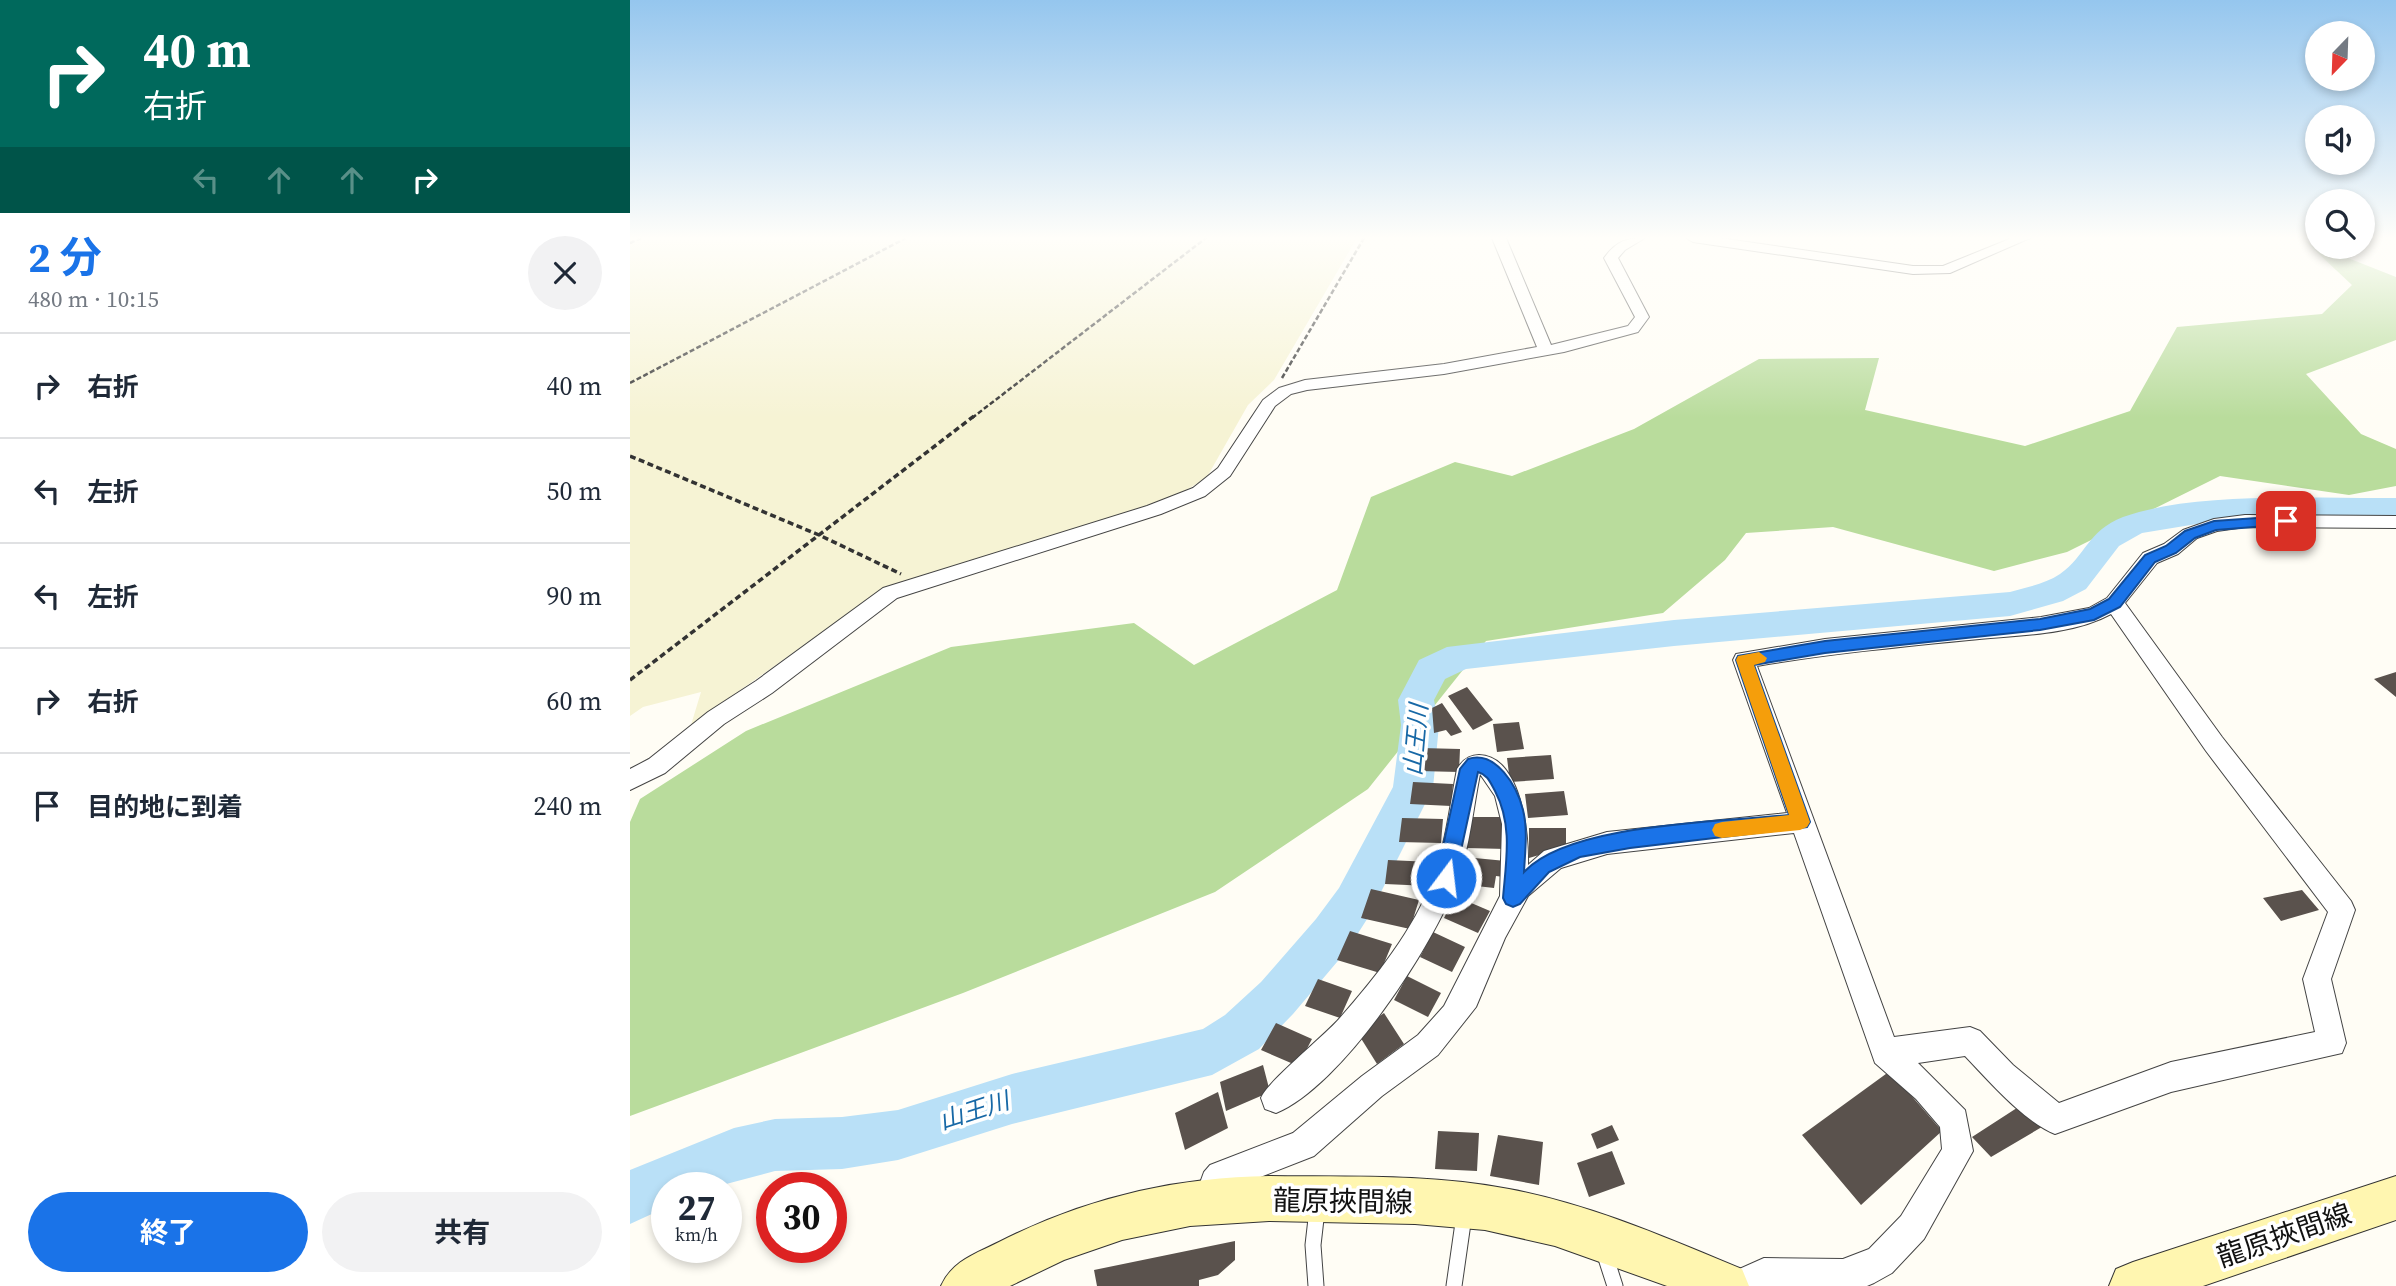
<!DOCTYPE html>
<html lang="ja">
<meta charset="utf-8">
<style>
:root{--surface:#fff;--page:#f2f2f3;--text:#1f2937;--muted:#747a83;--line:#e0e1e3;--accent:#1a73e8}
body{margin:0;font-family:"Source Serif 4","Noto Sans JP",serif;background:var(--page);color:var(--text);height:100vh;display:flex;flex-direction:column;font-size:26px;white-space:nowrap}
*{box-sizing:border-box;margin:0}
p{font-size:23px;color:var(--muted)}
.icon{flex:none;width:38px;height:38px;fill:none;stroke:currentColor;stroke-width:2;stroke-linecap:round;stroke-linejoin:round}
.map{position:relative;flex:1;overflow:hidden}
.details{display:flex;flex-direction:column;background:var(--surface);width:630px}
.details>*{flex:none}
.guide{background:#00695c;color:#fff;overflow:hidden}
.needle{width:46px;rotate:203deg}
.tools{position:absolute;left:1675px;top:21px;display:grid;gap:14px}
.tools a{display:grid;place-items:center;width:70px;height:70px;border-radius:50%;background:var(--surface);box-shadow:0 4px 10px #0003;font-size:35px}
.speed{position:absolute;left:21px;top:1172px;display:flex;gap:14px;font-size:35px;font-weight:700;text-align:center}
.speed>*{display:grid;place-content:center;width:91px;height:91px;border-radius:50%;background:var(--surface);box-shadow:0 4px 10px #0003;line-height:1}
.speed small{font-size:18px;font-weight:400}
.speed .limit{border:10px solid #d22;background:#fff;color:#111}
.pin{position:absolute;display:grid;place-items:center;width:60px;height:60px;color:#fff;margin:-30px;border-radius:14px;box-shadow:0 4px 10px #0006}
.me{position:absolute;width:77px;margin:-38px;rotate:15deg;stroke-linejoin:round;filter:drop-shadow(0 0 5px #0008)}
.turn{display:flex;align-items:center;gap:24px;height:147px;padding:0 28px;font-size:32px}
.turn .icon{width:91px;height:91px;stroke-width:2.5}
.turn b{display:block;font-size:49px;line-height:60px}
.lanes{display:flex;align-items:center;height:66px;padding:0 28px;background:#0003;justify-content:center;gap:35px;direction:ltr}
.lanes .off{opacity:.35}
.round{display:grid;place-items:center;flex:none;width:74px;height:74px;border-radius:37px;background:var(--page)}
.summary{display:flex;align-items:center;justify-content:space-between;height:119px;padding:0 28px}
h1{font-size:42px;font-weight:700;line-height:52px;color:var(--accent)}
.action{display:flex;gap:14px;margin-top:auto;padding:14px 28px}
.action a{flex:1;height:80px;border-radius:42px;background:var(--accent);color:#fff;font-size:28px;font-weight:700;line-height:80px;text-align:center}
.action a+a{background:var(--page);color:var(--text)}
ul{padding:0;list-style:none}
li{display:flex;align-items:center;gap:21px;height:105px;padding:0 28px;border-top:2px solid var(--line)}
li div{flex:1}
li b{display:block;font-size:26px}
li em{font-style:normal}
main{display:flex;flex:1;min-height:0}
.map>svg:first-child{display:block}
.farmland{fill:#f6f3d4}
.forest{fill:#b9dc9c}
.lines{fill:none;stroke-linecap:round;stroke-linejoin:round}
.river{fill:#b9e0f7;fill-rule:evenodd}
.building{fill:#5a524d}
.service-casing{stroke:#444;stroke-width:17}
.minor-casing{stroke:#444;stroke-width:2}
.secondary-casing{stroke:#333;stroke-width:2}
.path-far1{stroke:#333;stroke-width:2.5;stroke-dasharray:5 2.5;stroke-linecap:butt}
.path{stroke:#333;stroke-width:3.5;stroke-dasharray:6 3.5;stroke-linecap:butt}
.service{stroke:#fff;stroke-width:15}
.minor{fill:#fff;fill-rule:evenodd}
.secondary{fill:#fff6b0;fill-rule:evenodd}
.route{fill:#1a73e8;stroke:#114b97;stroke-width:2}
.slow{fill:#f59e0b}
.labels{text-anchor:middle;stroke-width:7;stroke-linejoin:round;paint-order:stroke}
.water-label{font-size:24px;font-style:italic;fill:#1768a6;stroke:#fff}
.near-street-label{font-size:28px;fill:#111;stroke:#fff}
</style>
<main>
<section class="details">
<div class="guide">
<div class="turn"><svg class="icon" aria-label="right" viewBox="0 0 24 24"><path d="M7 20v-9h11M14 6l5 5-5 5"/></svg><div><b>40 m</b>右折</div></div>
<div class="lanes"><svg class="icon off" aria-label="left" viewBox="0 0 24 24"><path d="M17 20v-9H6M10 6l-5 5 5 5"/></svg><svg class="icon off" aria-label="ahead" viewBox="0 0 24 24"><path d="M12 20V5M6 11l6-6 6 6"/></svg><svg class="icon off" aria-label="ahead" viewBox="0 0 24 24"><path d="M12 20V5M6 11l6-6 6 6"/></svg><svg class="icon" aria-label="right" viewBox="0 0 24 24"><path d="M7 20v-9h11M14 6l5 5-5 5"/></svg></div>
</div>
<div class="summary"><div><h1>2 分</h1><p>480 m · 10:15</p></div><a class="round"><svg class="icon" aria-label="close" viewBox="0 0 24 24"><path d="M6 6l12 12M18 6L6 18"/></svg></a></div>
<ul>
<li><svg class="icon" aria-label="right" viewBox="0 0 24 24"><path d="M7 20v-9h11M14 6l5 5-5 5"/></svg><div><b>右折</b></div><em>40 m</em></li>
<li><svg class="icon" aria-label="left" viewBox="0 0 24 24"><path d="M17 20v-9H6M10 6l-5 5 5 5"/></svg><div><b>左折</b></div><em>50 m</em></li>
<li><svg class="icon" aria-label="left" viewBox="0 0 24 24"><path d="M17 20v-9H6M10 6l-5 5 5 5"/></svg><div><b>左折</b></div><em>90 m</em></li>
<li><svg class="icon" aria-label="right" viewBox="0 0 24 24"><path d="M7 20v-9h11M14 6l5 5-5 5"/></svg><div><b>右折</b></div><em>60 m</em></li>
<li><svg class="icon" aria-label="arrive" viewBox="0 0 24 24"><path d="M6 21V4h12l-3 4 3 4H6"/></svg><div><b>目的地に到着</b></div><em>240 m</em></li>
</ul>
<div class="action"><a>終了</a><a>共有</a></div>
</section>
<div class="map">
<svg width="1766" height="1286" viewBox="0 0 1766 1286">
<rect width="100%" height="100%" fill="#fffdf5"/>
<!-- farmland -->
<path class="farmland" d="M0,238h587l24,3 3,-3h113l-83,142 -26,25 -41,72 -22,14 -26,11 -265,83 -21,11 -182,129 10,-33 -58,15 -13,9z"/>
<!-- forest -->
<path class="forest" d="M1675,241l91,36v63l-90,34 55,60 35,15v37l-47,9 -129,-19 -153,76 -73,19 -161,-44 -87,6 -21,27 -62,53 -177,28 -118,148 -153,103 -252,101 -333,123v-294l10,-23 106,-68 205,-84 183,-24 60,42 143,-75 34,-93 84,-35 57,14 122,-47 125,-70 120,-1 -14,52 160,36 105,-35 47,-84 145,-13 30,-29z"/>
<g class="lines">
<!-- river -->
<path class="river" d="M1766,498v20l-181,3 -73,12 -23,13 -33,43 -23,12 -53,15 -336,30 -208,23 -21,10 -11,21 5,25 -6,63 -64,128 -21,33 -55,65 -34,35 -47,26 -200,49 -114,36 -56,9 -67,2 -64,17h-44v19l-37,17v-54l104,-42 41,-9 67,-2 56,-7 114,-36 191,-45 22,-14 36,-33 55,-63 23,-31 54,-101 8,-62 -3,-25 21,-40 28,-13 227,-27 336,-28c17,-5 35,-8 50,-18 26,-18 27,-43 63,-57 74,-26 193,-18 273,-19z"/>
</g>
<!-- building -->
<path class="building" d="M1766,672v25l-22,-18z
M837,687l26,33 -20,10 -25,-34z
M812,703l20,29 -11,4 -5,-6 -12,3 -2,-25z
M889,722l5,27 -27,3 -4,-28z
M791,748l39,1 -1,23 -40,-1z
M921,755l3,24 -44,3 -3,-24z
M783,782l40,2 -2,22 -41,-2z
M934,791l4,24 -40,3 -3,-24z
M838,817h46l-8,32 -40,-1z
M772,818l41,1 -2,24 -42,-1z
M899,828h37v19l-37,11z
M834,857l42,4 -2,16 -8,-1 -2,12 -35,-4z
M758,860l44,2 -3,24 -44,-2z
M741,889l48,11 -9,29 -49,-11z
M1672,890l17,20 -38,11 -18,-23z
M825,896l35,15 -12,22 -34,-15z
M720,931l42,13 -12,29 -43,-13z
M803,932l32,15 -13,25 -32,-15z
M777,976l34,17 -13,24 -34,-17z
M688,979l34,12 -12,27 -35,-12z
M754,1013l20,31 -27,20 -20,-32z
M646,1023l36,16 -14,27 -37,-16z
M633,1065l7,27 -44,19 -6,-29z
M1260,1071l52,60 -81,74 -59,-70z
M588,1092l10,36 -43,22 -10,-37z
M1393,1104l24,20 -56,33 -19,-20z
M982,1125l7,15 -22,9 -6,-15z
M808,1131l41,2 -2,38 -42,-2z
M868,1135l45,7 -4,43 -49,-9z
M982,1151l13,33 -36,13 -12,-34z
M605,1241v19l-17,15 -19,5v6h-102l-3,-16z"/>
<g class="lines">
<defs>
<path id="service" d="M974,1252l11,34
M686,1286l-3,-41 4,-35
M824,1286l10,-70"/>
<path id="minor" d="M862,238h14l45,107 77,-19 7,-9 -31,-59c12,-16 21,-20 41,-20l-20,12 -7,8 31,59 -11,15 -74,20 -120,22 -137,16 -16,4 -16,12 -45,70 -25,20 -44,18 -264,84 -125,95 -48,31 -59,49 -35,17v-21l19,-10 59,-47 48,-31 127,-93 264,-82 46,-18 25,-20 45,-68 16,-12 26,-8 139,-16 93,-17z
M1056,238h34l193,28h30l69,-28h18l-80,35 -37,1 -220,-32z
M1615,515l151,1v12l-151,-1 -28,4 -20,7 -19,16 -21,9 -32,40 97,134 129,164 4,9 -24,69 15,64 -4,10 -171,39 -116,42c-32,-13 -66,-53 -90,-78l-47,7 47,47 8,41 -49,88 -32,34 -18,10 -7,3h-144l5,-12 36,-16 79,1 26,-10 32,-33 41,-67 -2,-22 -24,-28 -41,-36 -81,-230 -187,21 -46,14 -33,28 -23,42 -29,69 -38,48 -56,41 -68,60 -82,32 -12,25 -11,5 -11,-5 -5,-11 11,-30 6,-7 83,-32 69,-57 56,-41 26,-29 56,-110 2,-72 -7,-28 -15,-22c-7,35 -10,72 -22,105 -24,67 -116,207 -182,234l-11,-4 -4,-11c7,-17 61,-60 78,-79 36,-41 75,-89 94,-141 13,-35 17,-73 24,-109 5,-8 11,-14 22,-14 42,1 50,79 49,110l16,-14 63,-19 180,-19 -54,-153 3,-6 89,-15 216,-22 48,-9 18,-10 36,-45 21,-9 19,-14 31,-11zM1481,614l95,137 122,161 -25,67 12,53 -144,30 -112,41 -46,-38 -33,-34 -10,-4 -76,10 -137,-371c70,-12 141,-19 212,-26 45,-5 102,-4 142,-26z"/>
<path id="secondary" d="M639,1176c80,1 162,-2 240,13 81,15 158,49 233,80l7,17h-82l-112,-40 -70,-16 -70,-6 -146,-3 -79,5 -68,14 -58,20 -54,26h-69c11,-25 34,-32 58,-44 84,-43 176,-65 270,-66z
M1766,1176v44l-193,66h-94l7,-17 17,-7z"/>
</defs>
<!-- service casing -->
<use href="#service" class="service-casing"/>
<!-- minor casing -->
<use href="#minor" class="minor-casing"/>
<!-- secondary casing -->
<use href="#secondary" class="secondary-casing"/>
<!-- path-far1 -->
<path class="path-far1" d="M0,243l11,-5
M652,378l82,-140
M0,383l276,-145
M342,418l234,-180"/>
<!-- path -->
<path class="path" d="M0,456l189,79 82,39
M0,680l344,-264"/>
<!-- service -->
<use href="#service" class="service"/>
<!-- minor -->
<use href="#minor" class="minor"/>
<!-- secondary -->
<use href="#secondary" class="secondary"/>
</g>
<!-- sky -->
<linearGradient id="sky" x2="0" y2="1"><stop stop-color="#95c6ee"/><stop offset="0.57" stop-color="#fffefa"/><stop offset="1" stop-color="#fffefa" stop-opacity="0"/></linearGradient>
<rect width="1766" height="418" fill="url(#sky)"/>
<!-- route -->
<path class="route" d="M1656,516l7,5 -2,3 -75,6 -21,8 -19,15 -21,9 -35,45 -26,13 -54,10 -215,23 -71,12 56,157 -3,5 -177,21 -50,9 -31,15 -29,32 -7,3 -7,-3 -3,-6c3,-37 10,-73 -8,-107 -5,-9 -7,-16 -17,-19l-23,106 -2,6 -7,3 -7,-3 -3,-6 24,-109 8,-10c28,-9 49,27 55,51 5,20 2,42 1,62 45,-49 198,-50 265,-57l-53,-155 2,-4 87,-15 215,-22 50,-10 19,-10 36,-44 21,-9 19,-15 29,-10z"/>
<!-- slow -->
<path class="slow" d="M1129,652l8,6 -2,4 -11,3 56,157 -3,5 -7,3 -78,8 -7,-2 -3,-6 3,-6 7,-2 67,-7 -53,-155 2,-4z"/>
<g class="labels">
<!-- water labels -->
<g class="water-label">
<text transform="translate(786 740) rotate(-85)" y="8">山王川</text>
<text transform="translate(344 1111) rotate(-18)" y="8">山王川</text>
</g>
<!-- near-street labels -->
<g class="near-street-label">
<text transform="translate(713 1201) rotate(1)" y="10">龍原挾間線</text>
<text transform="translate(1654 1235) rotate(-19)" y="10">龍原挾間線</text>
</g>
</g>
</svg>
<div class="tools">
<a><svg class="needle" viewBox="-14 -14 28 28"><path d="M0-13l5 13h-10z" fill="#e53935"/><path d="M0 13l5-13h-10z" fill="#747a83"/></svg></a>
<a><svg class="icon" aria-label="sound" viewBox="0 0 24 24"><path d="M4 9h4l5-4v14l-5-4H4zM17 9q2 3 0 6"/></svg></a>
<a><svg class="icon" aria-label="search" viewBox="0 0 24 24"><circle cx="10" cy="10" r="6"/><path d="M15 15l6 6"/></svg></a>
</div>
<div class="speed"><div>27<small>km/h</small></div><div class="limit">30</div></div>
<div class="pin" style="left:1656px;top:521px;background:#d93025"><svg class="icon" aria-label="arrive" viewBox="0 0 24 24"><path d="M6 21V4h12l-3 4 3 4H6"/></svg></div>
<svg class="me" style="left:816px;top:878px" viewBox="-20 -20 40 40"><circle r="17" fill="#1a73e8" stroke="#fff" stroke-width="3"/><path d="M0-11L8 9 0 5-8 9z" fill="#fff"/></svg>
</div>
</main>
